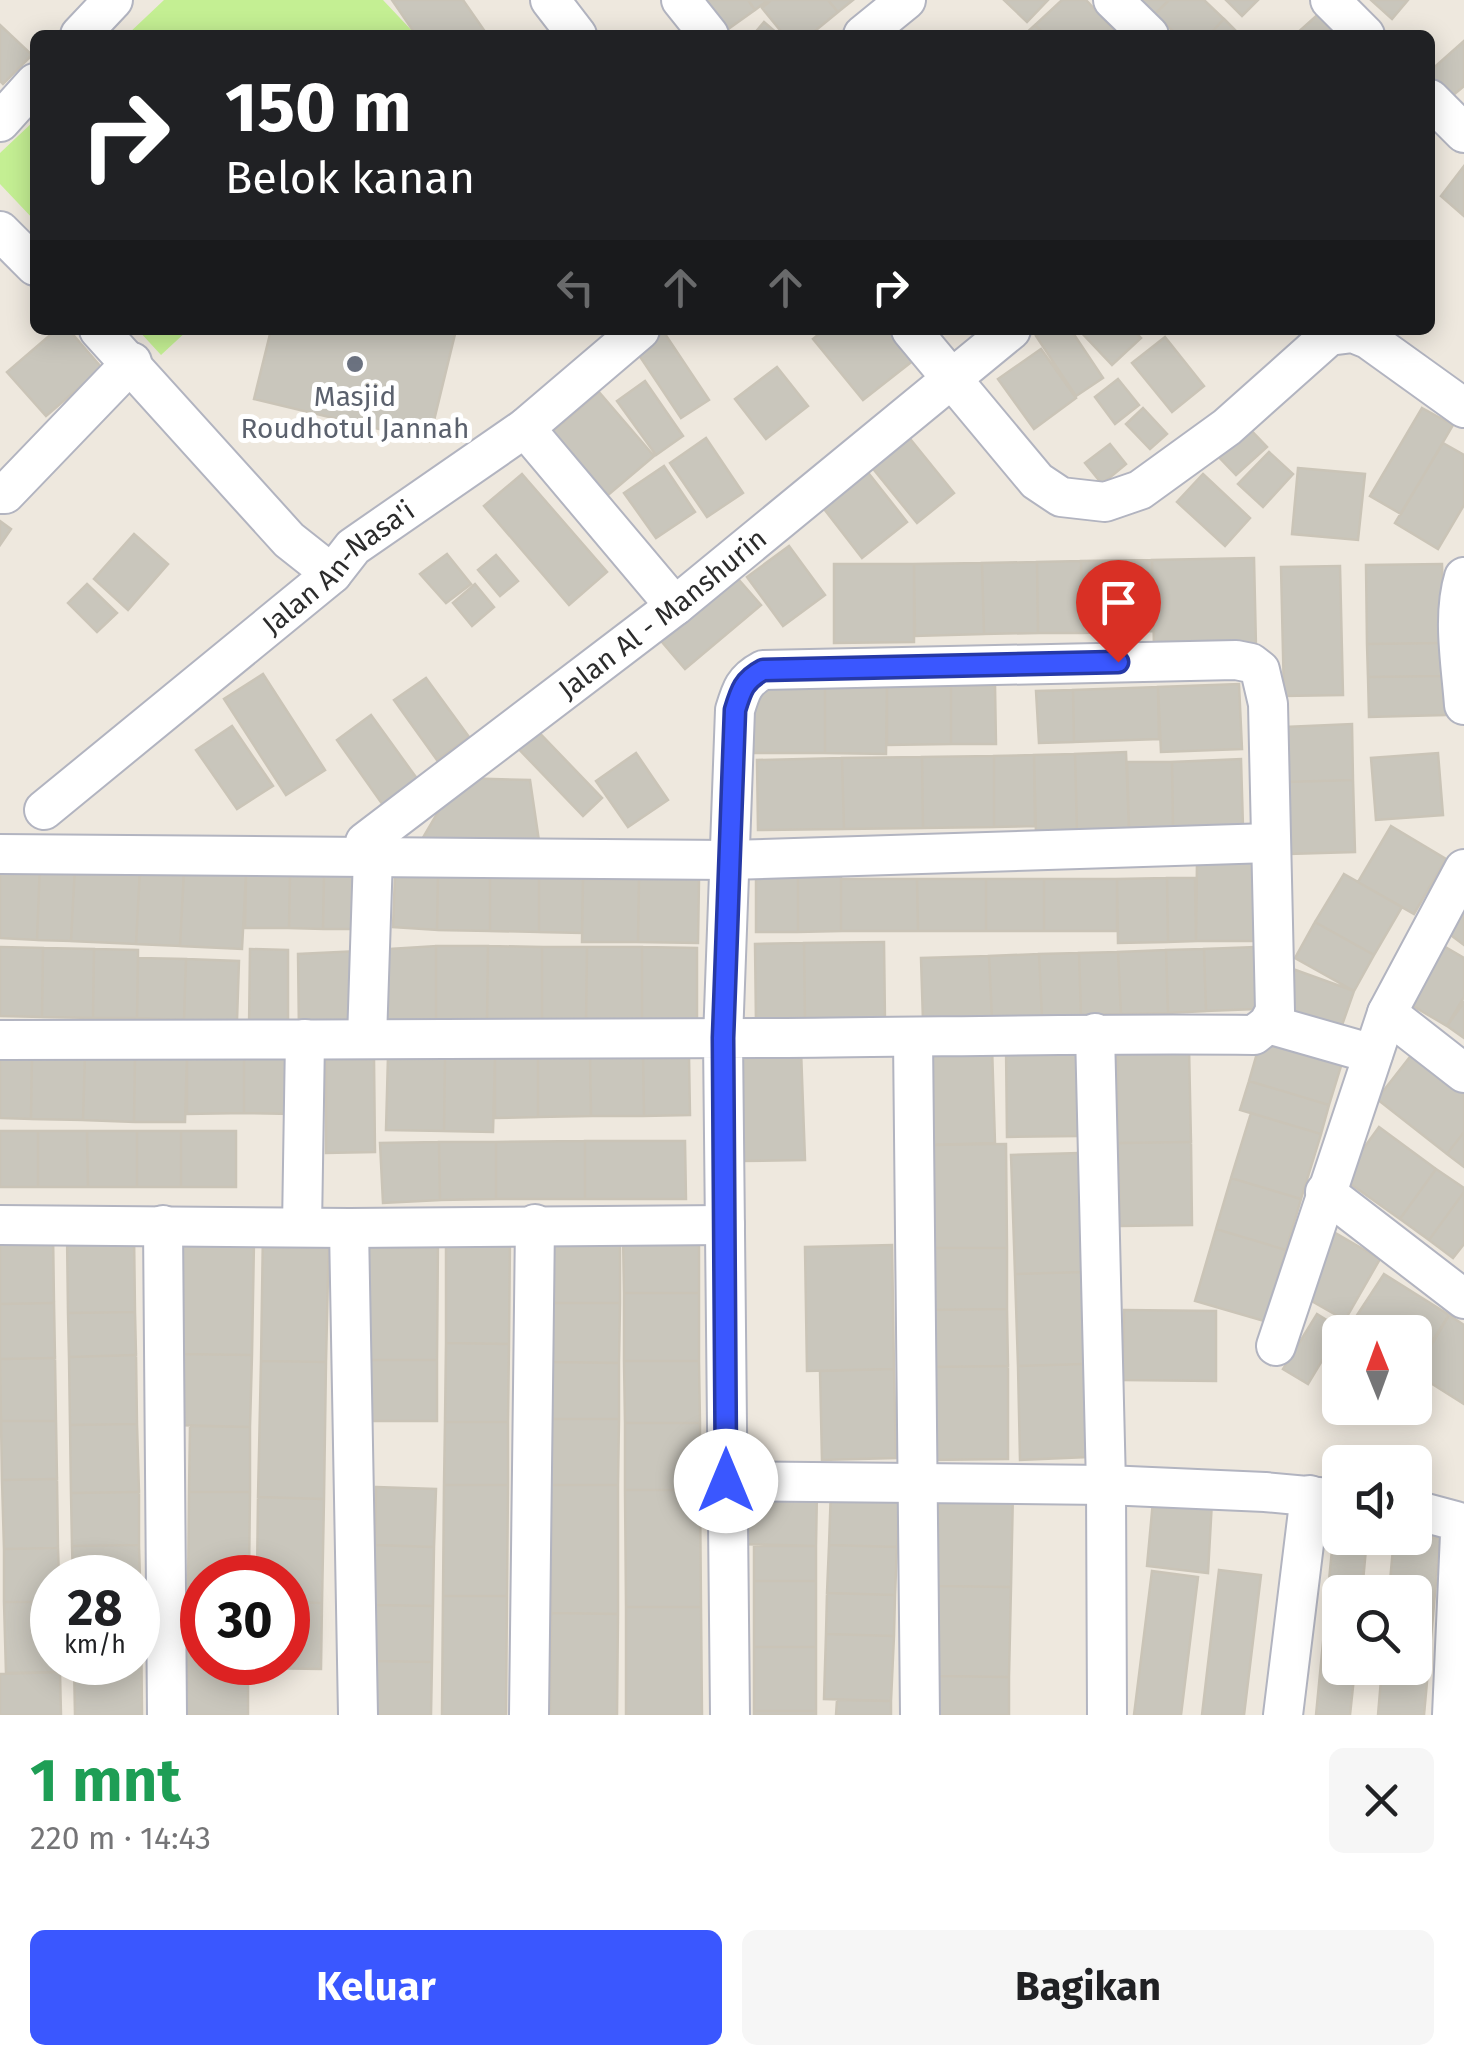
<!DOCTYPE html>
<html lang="id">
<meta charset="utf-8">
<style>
:root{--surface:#fff;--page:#f6f6f6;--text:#202124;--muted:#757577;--accent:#3a57ff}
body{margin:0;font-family:"Fira Sans",sans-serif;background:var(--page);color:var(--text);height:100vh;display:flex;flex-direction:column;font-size:38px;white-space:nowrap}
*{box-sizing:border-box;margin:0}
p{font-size:32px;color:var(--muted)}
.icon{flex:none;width:55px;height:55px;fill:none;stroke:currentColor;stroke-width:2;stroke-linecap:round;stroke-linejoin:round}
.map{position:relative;height:1715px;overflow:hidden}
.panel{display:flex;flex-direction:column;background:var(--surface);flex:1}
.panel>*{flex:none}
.banner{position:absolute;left:30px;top:30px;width:1405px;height:305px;border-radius:15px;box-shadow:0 5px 25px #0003;background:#202124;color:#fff;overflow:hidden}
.needle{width:65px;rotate:359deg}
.tools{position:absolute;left:1322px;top:1315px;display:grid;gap:20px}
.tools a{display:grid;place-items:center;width:110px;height:110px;border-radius:15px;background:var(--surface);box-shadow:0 5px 25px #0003;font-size:50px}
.speed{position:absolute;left:30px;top:1555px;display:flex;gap:20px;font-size:50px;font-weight:700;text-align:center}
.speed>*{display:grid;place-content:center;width:130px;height:130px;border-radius:50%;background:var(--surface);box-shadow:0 5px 25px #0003;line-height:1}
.speed small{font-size:25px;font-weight:400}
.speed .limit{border:15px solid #d22;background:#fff;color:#111}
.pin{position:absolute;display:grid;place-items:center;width:85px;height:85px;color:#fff;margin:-102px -42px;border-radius:50% 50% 50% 0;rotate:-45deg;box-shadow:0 0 10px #0007}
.pin .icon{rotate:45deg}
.me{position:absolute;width:110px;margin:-55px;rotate:0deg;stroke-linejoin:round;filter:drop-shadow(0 0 8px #0008)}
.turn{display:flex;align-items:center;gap:35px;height:210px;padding:0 30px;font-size:45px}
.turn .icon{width:130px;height:130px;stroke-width:2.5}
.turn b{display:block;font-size:70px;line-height:85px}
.lanes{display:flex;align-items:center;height:95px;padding:0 30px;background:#0003;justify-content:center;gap:50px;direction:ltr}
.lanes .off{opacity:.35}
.round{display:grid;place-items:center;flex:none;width:105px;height:105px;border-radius:15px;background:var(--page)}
.summary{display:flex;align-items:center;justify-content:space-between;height:170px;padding:0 30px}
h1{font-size:60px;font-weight:700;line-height:75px;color:#1e9e55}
.primary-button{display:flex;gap:20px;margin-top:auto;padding:20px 30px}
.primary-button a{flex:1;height:115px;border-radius:15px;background:var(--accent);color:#fff;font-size:40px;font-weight:700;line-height:115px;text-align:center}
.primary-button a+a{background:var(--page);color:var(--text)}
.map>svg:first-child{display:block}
.pitch{fill:#c4ef93}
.building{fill:#c9c6bc;stroke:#cac4b7;stroke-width:2.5}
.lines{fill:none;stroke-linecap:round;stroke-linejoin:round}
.minor-casing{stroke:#b2b4c0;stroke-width:42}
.minor{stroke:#fff;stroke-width:38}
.route-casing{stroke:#2639a6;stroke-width:25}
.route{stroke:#3a57ff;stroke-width:18}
.worship-dot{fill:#6b7280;stroke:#fff;stroke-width:4}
.labels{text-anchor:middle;stroke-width:10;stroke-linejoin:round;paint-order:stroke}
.worship-label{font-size:28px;fill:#5b616d;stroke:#fff}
.street-label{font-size:28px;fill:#2c2c2c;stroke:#fff}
</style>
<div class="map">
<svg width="1464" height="1715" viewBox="0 0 1464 1715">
<rect width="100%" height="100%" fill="#eee8de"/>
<!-- pitch -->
<path class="pitch" d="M164,0h219l33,35h-289z
M35,120v101l-35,-37v-31z
M138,330h50l-27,25z"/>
<!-- building -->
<path class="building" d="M392,0h71l23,33 -70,2z
M701,0h47l7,10 -31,22z
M748,0h20l-13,10z
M771,0h57l10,12 -28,23h-26l-22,-27z
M828,0h25l-15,12z
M1004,0h44l-21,22z
M1062,0h24l29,31 -5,4h-65l-10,-10z
M1140,0h29l-14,14z
M1169,0h35l20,19 -15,16h-32l-22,-21z
M1226,0h32l-16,16z
M1371,0h37l-16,19z
M1324,9l23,26h-52z
M1224,19l16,16h-31z
M764,22l15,13h-26z
M0,25l32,30 -29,29 -3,-3z
M1035,25l10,10h-21z
M1464,41v45l-18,15 -16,-18v-12z
M1464,166v50l-23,-20z
M56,330h13l33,38 -56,48 -39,-44z
M271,330h185l-27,111 -175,-42z
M824,330h75l20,26 -56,44 -50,-61z
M1046,330h25l32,48 -27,18 -40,-60z
M1079,330h54l8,8 -29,27z
M663,331l46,69 -28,18 -46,-69z
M1165,337l39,49 -32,26 -40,-49z
M1041,349l35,49 -42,31 -36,-50z
M777,367l31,39 -42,33 -31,-40z
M1118,379l21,26 -24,19 -20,-27z
M645,381l38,55 -27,19 -39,-54z
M599,392l55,64 -46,39 -55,-64z
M1143,408l24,26 -17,15 -24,-25z
M1422,408l31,17 -52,89 -31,-18z
M1247,426l20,21 -31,28 -20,-21z
M907,435l47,58 -37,30 -47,-58z
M706,438l37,55 -36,24 -37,-54z
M1443,443l21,12v50l-26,44 -43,-26z
M1110,444l16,20 -24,20 -17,-21z
M1269,452l24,22 -30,33 -25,-23z
M664,466l31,46 -39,26 -32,-45z
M1298,468l67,6 -7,66 -66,-6z
M866,470l41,52 -45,36 -41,-53z
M522,474l85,98 -38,33 -85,-99z
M1203,474l47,44 -25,28 -48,-44z
M0,521l11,8 -11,16z
M134,534l34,30 -40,46 -34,-31z
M789,546l36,49 -42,31 -36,-49z
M447,554l24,30 -25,19 -26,-29z
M496,555l22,26 -18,15 -22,-26z
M1254,558l2,89 -102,1 -2,-88z
M1152,560l1,71 -70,2 -2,-72z
M1081,561l2,72h-45l-1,-71z
M1037,562l1,71 -54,1 -2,-71z
M982,563l2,71 -69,2 -1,-72z
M834,564h80v78l-80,1z
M1442,564l2,79 -77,1 -1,-79z
M1340,566l3,129 -59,1 -3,-129z
M732,572l29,33 -76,64 -29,-34z
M87,584l30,29 -20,19 -29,-29z
M475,584l19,23 -22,19 -19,-23z
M1444,643v33l-76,1 -1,-33z
M263,674l62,96 -39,25 -62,-96z
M1444,676l2,39 -77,2 -1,-40z
M426,678l43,59 -32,23 -43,-60z
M1239,684l3,65 -81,3 -3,-65z
M751,685l74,1v67h-75z
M995,685l1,59h-45v-58z
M825,686l62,1 -1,67 -61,-1z
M951,686v58l-64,1v-58z
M1158,687l1,52 -85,3 -1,-52z
M1073,690l1,52 -35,1 -3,-52z
M371,715l47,65 -35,25 -46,-65z
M530,723l72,75 -19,18 -72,-75z
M1352,724l1,56 -67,2 -1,-55z
M232,726l41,60 -36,23 -41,-59z
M1126,752l3,78 -52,2 -2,-78z
M636,753l32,47 -40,27 -32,-46z
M1438,753l5,62 -67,5 -5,-62z
M1075,754l2,78 -41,1 -2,-78z
M1034,755l1,71 -41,1v-71z
M994,756v71l-71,1 -1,-71z
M922,757l1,71 -79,1 -2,-71z
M842,758l2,71 -86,1 -1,-70z
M1241,759l2,68 -70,2 -1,-67z
M1127,762h45l1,67 -44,1z
M458,778l72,2 9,61h-118z
M1353,780l2,72 -66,2 -3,-72z
M1391,826l55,33 -32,55 -56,-32z
M0,862l40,2 -3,76 -37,-2z
M1197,862l58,1v78h-59z
M40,864l35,2 -4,75 -34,-1z
M75,866l65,3 -4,75 -65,-3z
M756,868h42v64h-42z
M798,868h43v63l-43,1z
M140,869l44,2 -4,75 -44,-2z
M184,871l62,3 -4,75 -62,-3z
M246,874h44l-1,54h-44z
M290,874l34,1 -1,54 -34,-1z
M1344,874l58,33 -28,48 -59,-33z
M324,875l41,1 -4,53h-38z
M395,875l43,1 -1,54 -44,-3z
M438,876l52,1v54l-53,-1z
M490,877l49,1v54l-49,-1z
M539,878l44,1 -1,54 -43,-1z
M1167,878l1,64 -50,1 -1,-64z
M1167,878h28l1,63 -28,1z
M583,879h56l-1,63h-56z
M639,879l60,1 -1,63 -60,-1z
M841,879h76l1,52h-77z
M917,879h69v52h-68z
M986,879h58v52h-58z
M1044,879h73v52h-73z
M1464,896v49l-24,-18z
M1315,922l59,33 -20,36 -59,-33z
M1435,941l29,17v39l-17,29 -46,-27z
M884,942l1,80 -80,1 -1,-80z
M804,943l1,80 -49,1 -1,-80z
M436,946v78l-61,1 -1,-75z
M436,946h52l-1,78h-51z
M488,946l54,1v78l-55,-1z
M0,947l43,1 -1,69 -42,-1z
M542,947h45l-1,78h-44z
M587,947h55v79l-56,-1z
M642,947l55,1v78h-55z
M1255,947l2,62 -51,2 -2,-62z
M43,948l51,1 -1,69 -51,-1z
M94,949l44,1 -1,68h-44z
M250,949l38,1v78h-39z
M1204,949l2,62 -38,2 -2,-63z
M1166,950l2,63 -47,1 -3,-62z
M359,951v79l-60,2 -1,-78z
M1118,952l3,62 -40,1 -2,-62z
M1079,953l2,62 -39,2 -3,-63z
M1039,954l3,63 -50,2 -3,-63z
M989,956l3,63 -69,2 -2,-63z
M138,958l48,1 -2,61 -47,-2z
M186,959l53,2 -2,60 -53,-1z
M1290,968l64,23 -13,37 -64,-23z
M1464,1002v36l-17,-12z
M1264,1029l81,24 -16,52 -80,-24z
M1076,1044l2,92 -71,1 -1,-91z
M992,1046l3,97 -69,2 -3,-97z
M1189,1047l2,95 -73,1 -1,-95z
M801,1050l4,110 -64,1 -3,-109z
M0,1052l32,1 -1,66 -31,-1z
M32,1053l53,1 -2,66 -52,-1z
M1413,1053l51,39v40l-17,22 -70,-55z
M85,1054l50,1 -1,67 -51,-2z
M291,1054l1,60 -48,-1v-57z
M135,1055l52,1 -2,66h-51z
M187,1056h57v57l-57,1z
M388,1056l57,2 -1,73 -58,-1z
M643,1056l1,60h-53l-1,-59z
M643,1056h46l1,59 -46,1z
M590,1057l1,59 -53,1v-59z
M445,1058h50l-2,74 -49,-1z
M495,1058h43v59l-43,1z
M326,1059h48l1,93 -49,1z
M1249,1081l80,24 -8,29 -81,-24z
M1251,1113l70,21 -20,65 -70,-21z
M1379,1127l57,42 -36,50 -58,-41z
M0,1131h38v56h-38z
M38,1131h49l1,56h-50z
M87,1131h50v56h-49z
M137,1131h44v56h-44z
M181,1131h55v56h-55z
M1464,1132v35l-17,-13z
M585,1141v58h-89v-57z
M585,1141h100l1,58h-101z
M439,1142h57v57l-56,1z
M439,1142l1,58 -57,3 -3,-60z
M1191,1142l1,83 -72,1 -2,-83z
M1006,1144l1,104h-80l-1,-103z
M1079,1153l4,119 -68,2 -4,-119z
M1436,1169l28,19v4l-35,48 -29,-21z
M1231,1178l70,21 -15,51 -70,-21z
M1464,1192v52l-11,14 -24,-18z
M1216,1229l70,21 -22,71 -69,-20z
M263,1231l66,1 -3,130 -65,-1z
M1332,1231l48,28 -35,61 -49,-28z
M53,1232l1,71 -54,1v-71z
M553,1232h67v71h-67z
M134,1233l1,79 -67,1 -1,-79z
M623,1234h76v59h-75z
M369,1238h69l-1,122h-69z
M446,1238h64l-1,106 -63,-1z
M178,1239l76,2 -2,114 -77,-1z
M892,1245l2,124 -87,2 -2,-124z
M927,1248h80v61l-80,1z
M1083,1272l2,92 -67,2 -3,-92z
M1384,1274l65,41 -34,53v-36h-69z
M624,1293h75v68h-75z
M54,1303l1,55 -55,1v-55z
M553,1303h67l-1,60 -67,-1z
M1007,1309l1,57 -80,1 -1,-57z
M1124,1310l92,1v70l-93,-1z
M135,1312l1,43 -67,2 -1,-44z
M1317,1314l24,15 -33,55 -25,-15z
M1449,1315l15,10v79l-49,-31z
M446,1343l63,1 -1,78h-63z
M175,1354l77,1 -2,72 -76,-2z
M136,1355l1,69 -67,1 -1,-68z
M55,1358l1,63h-55l-1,-62z
M368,1360h69v61h-69z
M261,1361l65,1 -2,137 -66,-2z
M624,1361h75l1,62h-75z
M552,1362l67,1v56h-67z
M1085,1364l3,93 -68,3 -2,-94z
M1008,1366v93l-80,1v-93z
M894,1369l2,89 -74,2 -2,-89z
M552,1419h67l-1,66h-67z
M1,1421h55l1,58 -55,1z
M445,1422h63v63h-64z
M625,1423h75v67h-75z
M137,1424l2,68 -68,1 -1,-68z
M190,1426l60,1v65h-61z
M57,1479l1,69 -54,1 -2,-69z
M444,1485h64l-1,111h-64z
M551,1485h67v129l-67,-1z
M376,1487l60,2 -2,58 -59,-2z
M740,1488l77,1 -1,57 -77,-2z
M831,1489l68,2 -2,56 -68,-2z
M939,1489l74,1 -2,97 -74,-1z
M625,1490h75l1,117h-75z
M139,1492v53l-67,1 -1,-53z
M189,1492h61l-1,86h-47v16l-14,-1z
M258,1497l66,2 -2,104 -34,-1v-24h-31z
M1153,1501h59l-4,72 -61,-7z
M1334,1529l6,1v8h27l-5,54h-22v76h15l-5,47h-34z
M1415,1536l25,2 -16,177h-46l4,-47h33v-76h-26l5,-54z
M139,1545l2,69h-3v-36h-65l-1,-32z
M375,1545l59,2 -1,59 -60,-1z
M829,1545l68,2 -2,48 -68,-2z
M754,1546h62v35h-62z
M58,1548l1,30h-7v24h-48v-53z
M1219,1570l42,5 -17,140h-42z
M1152,1571l46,6 -17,138h-47z
M754,1581h62v66h-62z
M937,1586l74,1 -2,90 -74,-1z
M188,1593l14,1v63h-14z
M827,1593l68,2 -1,41 -68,-2z
M443,1596h64l-1,119h-64z
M4,1602h48v60h8v10l-54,1z
M288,1602l34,1 -1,66 -66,-1v-6h33z
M373,1605l60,1 -1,56 -60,-1z
M626,1607h75l1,108h-76z
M551,1613l67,1 -1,101h-67z
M138,1614h3l1,101h-67l-1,-53h64z
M826,1634l68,2 -3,65 -67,-2z
M754,1647h62v64h-62z
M188,1657h14v5h46v53h-61z
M372,1661l60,1 -1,53h-60z
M60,1672l1,43h-61v-41z
M935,1676l74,1v38h-74z
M837,1700l54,1v14h-55z
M754,1711h62v4h-62z"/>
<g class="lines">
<defs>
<g id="minor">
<path d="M550,0l27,35"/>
<path d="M681,0l28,35"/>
<path d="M1113,0l36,35"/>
<path d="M1330,0l35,35"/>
<path d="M80,35l33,-35"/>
<path d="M863,35l43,-35"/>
<path d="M1430,99l34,34"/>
<path d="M0,122l35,-39"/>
<path d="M0,231l35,35"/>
<path d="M99,330l190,210 43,34"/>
<path d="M911,330l126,151 24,16 44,5 35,-12 87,-63 102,-91 24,-3 15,6 96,69"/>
<path d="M525,428l150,178"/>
<path d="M0,494h5l127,-132"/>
<path d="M1464,577c-12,39 -3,87 0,128"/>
<path id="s1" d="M44,810l288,-236 21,-27 172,-119 115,-98"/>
<path id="s2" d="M365,842l310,-236 336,-276"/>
<path d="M0,854l729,6 541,-17"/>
<path d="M1387,1013l77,60"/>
<path d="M1268,1024l105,30"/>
<path d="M1095,1033l11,452 1,230"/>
<path d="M913,1038l7,677"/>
<path d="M367,1039l6,-183"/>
<path d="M0,1040c262,-1 524,0 786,-2 156,-1 312,-5 468,-3l14,-11 7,-13 -7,-307 -8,-34 -9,-7 -15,-3 -473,10c-19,10 -22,20 -28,40l-12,329 7,676"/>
<path d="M1325,1192l139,107"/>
<path d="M0,1225l349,3 376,-3"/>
<path d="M163,1225l4,490"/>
<path d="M302,1227l3,-188"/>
<path d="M349,1228l9,487"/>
<path d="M1276,1346l111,-333 77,-144"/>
<path d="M726,1481l380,4 159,7 75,7"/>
<path d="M1415,1510l41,11 4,13 -8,181"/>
<path d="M529,1715l6,-491"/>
<path d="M1283,1715l27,-220"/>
</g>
</defs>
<!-- minor casing -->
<use href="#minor" class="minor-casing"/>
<!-- minor -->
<use href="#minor" class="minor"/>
</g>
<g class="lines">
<defs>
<path id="route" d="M726,1481l-3,-443 12,-328c6,-20 9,-30 28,-40l355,-8"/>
</defs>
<!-- route casing -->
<use href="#route" class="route-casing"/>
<!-- route -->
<use href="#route" class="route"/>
</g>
<!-- markers -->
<circle class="worship-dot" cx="355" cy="364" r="10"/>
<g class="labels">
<!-- worship labels -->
<g class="worship-label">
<text x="355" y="406">Masjid<tspan x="355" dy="32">Roudhotul Jannah</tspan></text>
</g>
<!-- street labels -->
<g class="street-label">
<text dy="10" stroke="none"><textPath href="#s1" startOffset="382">Jalan An-Nasa'i</textPath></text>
<text dy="10" stroke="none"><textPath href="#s2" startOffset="375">Jalan Al - Manshurin</textPath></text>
</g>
</g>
</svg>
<div class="tools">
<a><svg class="needle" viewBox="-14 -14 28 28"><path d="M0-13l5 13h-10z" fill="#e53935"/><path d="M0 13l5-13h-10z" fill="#757577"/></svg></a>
<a><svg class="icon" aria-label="sound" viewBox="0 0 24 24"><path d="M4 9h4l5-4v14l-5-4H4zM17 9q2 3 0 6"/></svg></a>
<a><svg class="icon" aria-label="search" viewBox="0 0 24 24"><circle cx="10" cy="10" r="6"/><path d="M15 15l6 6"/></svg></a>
</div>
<div class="speed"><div>28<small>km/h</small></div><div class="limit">30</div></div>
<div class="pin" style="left:1118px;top:662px;background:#d93025"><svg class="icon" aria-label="arrive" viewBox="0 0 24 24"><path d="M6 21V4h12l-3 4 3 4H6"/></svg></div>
<svg class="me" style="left:726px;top:1481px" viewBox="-20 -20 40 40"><circle r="19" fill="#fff"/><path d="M0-13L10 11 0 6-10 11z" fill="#3a57ff"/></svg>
<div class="banner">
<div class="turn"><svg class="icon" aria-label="right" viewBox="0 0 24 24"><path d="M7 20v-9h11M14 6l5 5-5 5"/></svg><div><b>150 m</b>Belok kanan</div></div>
<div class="lanes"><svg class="icon off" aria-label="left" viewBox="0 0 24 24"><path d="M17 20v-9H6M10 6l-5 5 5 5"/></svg><svg class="icon off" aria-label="ahead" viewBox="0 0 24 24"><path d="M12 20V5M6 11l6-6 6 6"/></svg><svg class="icon off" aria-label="ahead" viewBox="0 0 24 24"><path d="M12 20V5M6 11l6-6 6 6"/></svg><svg class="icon" aria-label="right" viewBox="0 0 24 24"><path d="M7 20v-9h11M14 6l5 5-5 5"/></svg></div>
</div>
</div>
<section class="panel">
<div class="summary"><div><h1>1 mnt</h1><p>220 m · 14:43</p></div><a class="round"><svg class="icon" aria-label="close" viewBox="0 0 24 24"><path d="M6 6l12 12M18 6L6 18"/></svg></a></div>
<div class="primary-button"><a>Keluar</a><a>Bagikan</a></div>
</section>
